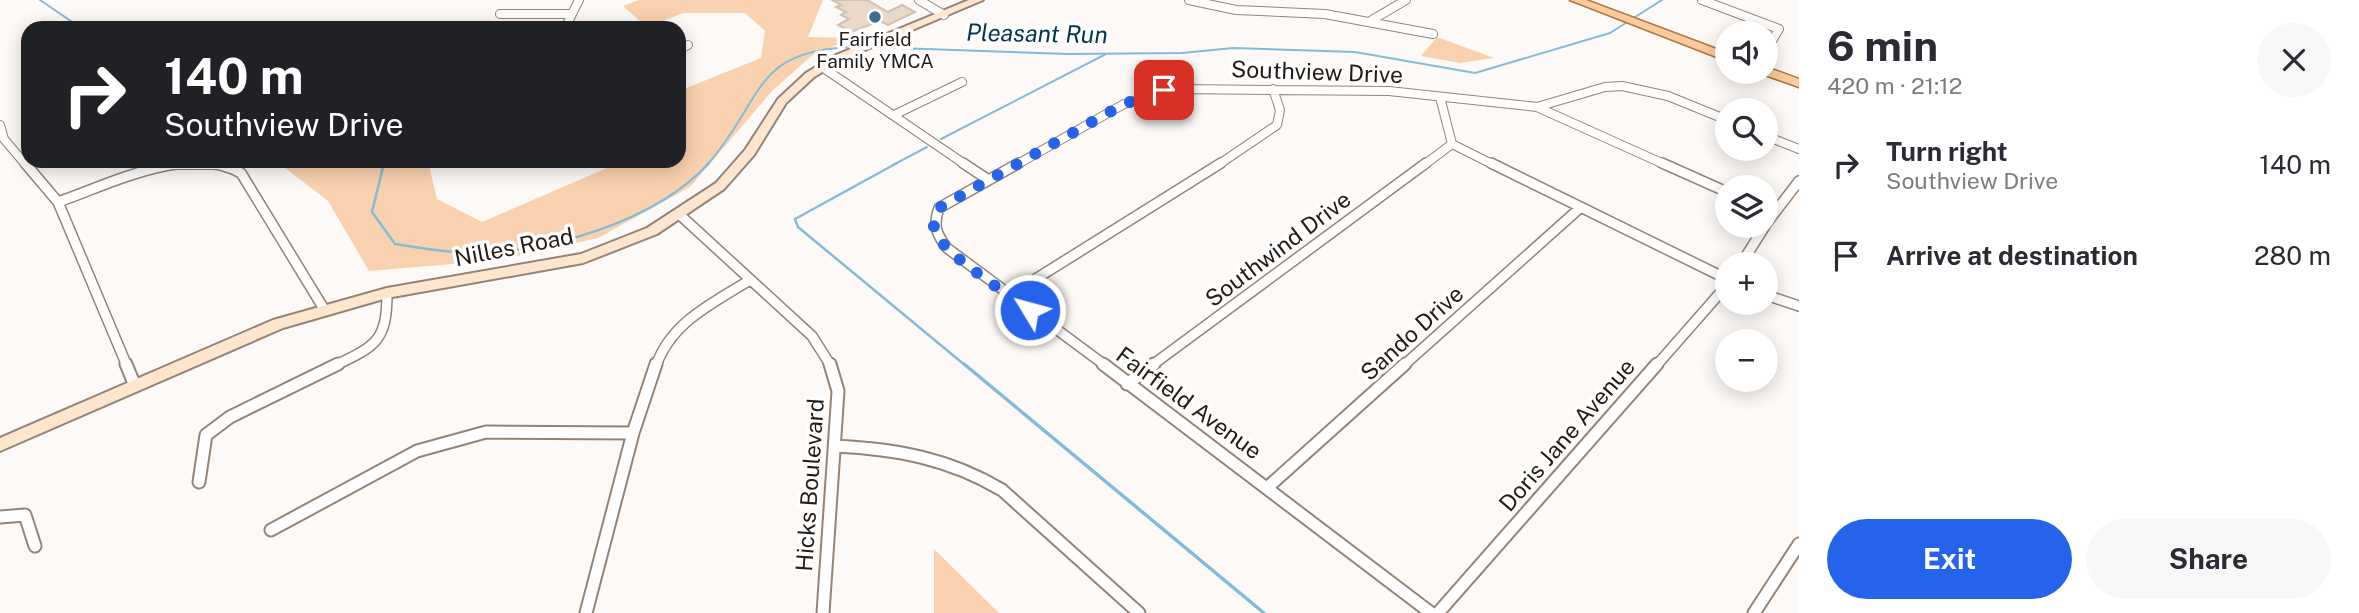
<!DOCTYPE html>
<meta charset="utf-8">
<style>
:root{--surface:#fff;--page:#f7f7f7;--text:#2b2b33;--muted:#7c7c81;--accent:#2563eb}
body{margin:0;font-family:"Public Sans",sans-serif;background:var(--page);color:var(--text);height:100vh;display:flex;flex-direction:column;font-size:26px;white-space:nowrap}
*{box-sizing:border-box;margin:0}
p{font-size:23px;color:var(--muted)}
.icon{flex:none;width:38px;height:38px;fill:none;stroke:currentColor;stroke-width:2;stroke-linecap:round;stroke-linejoin:round}
.map{position:relative;flex:1;overflow:hidden}
.details{display:flex;flex-direction:column;background:var(--surface);width:560px}
.details>*{flex:none}
.banner{position:absolute;left:21px;top:21px;width:665px;height:147px;border-radius:21px;box-shadow:0 4px 18px #0003;background:#202124;color:#fff;overflow:hidden}
.controls{position:absolute;left:1715px;top:21px;display:grid;gap:14px}
.controls a{display:grid;place-items:center;width:63px;height:63px;border-radius:50%;background:var(--surface);box-shadow:0 4px 18px #0003;font-size:35px}
.pin{position:absolute;display:grid;place-items:center;width:60px;height:60px;color:#fff;margin:-30px;border-radius:14px;box-shadow:0 4px 10px #0006}
.me{position:absolute;width:77px;margin:-38px;rotate:307deg;stroke-linejoin:round;filter:drop-shadow(0 0 5px #0008)}
.turn{display:flex;align-items:center;gap:24px;height:147px;padding:0 28px;font-size:32px}
.turn .icon{width:91px;height:91px;stroke-width:2.5}
.turn b{display:block;font-size:49px;line-height:60px}
.round{display:grid;place-items:center;flex:none;width:74px;height:74px;border-radius:37px;background:var(--page)}
.summary{display:flex;align-items:center;justify-content:space-between;height:119px;padding:0 28px}
h1{font-size:42px;font-weight:700;line-height:52px}
.cta{display:flex;gap:14px;margin-top:auto;padding:14px 28px}
.cta a{flex:1;height:80px;border-radius:42px;background:var(--accent);color:#fff;font-size:28px;font-weight:700;line-height:80px;text-align:center}
.cta a+a{background:var(--page);color:var(--text)}
ul{padding:0;list-style:none}
li{display:flex;align-items:center;gap:21px;height:91px;padding:0 28px}
li div{flex:1}
li b{display:block;font-size:26px}
li em{font-style:normal}
main{display:flex;flex:1;min-height:0}
.map>svg:first-child{display:block}
.green{fill:#f9d1ae}
.lines{fill:none;stroke-linecap:round;stroke-linejoin:round}
.stream-far2{stroke:#83bcda;stroke-width:2}
.stream-far1{stroke:#83bcda;stroke-width:2.5}
.stream{stroke:#83bcda;stroke-width:3.5}
.building{fill:#ead8c8;stroke:#d2c0b1;stroke-width:2}
.street-far2-casing{stroke:#958476;stroke-width:10}
.street-far1-casing{stroke:#958476;stroke-width:12}
.street-casing{stroke:#958476;stroke-width:15}
.secondary-casing{stroke:#958476;stroke-width:4}
.primary-casing{stroke:#ae7641;stroke-width:3}
.street-far2{stroke:#fff;stroke-width:8}
.street-far1{stroke:#fff;stroke-width:9}
.street{stroke:#fff;stroke-width:11}
.secondary{fill:#fee5cd;fill-rule:evenodd}
.primary{fill:#fcca9b;fill-rule:evenodd}
.route{stroke:#2563eb;stroke-width:12;stroke-dasharray:0 21.6}
.poi-dot{fill:#3a718c;stroke:#fff;stroke-width:2.5}
.labels{text-anchor:middle;stroke-width:7;stroke-linejoin:round;paint-order:stroke}
.far-poi-label{font-size:19px;fill:#221b16;stroke:#fff}
.street-label{font-size:23px;fill:#221b16;stroke:#fff}
.water-label{font-size:24px;font-style:italic;fill:#03364b;stroke:#fff}
</style>
<main>
<div class="map">
<svg width="1799" height="613" viewBox="0 0 1799 613">
<rect width="100%" height="100%" fill="#fdf9f6"/>
<!-- green -->
<path class="green" d="M639,0h184l-15,37 48,1 -41,15 -42,37 -83,97 -92,51 -98,22 -131,11 -41,-70 -52,-40h152l9,38 45,23 141,-61h56v-37l8,-10 -8,-9v-14l82,-33 4,-27 -20,-18h-62l-36,14 -24,-21z
M1437,37l57,21 -34,5 -39,-7z
M934,549l65,64h-65z"/>
<g class="lines">
<!-- stream-far2 -->
<path class="stream-far2" d="M40,0l41,28
M869,47l199,7 114,-1 51,-5 122,4 120,21 135,-40 52,-33
M941,139l165,-85
M383,165l1,-4
M707,165c59,-67 44,-117 152,-118
M893,165l34,-18"/>
<!-- stream-far1 -->
<path class="stream-far1" d="M384,163l-12,49 23,32c26,4 53,9 80,9 76,-1 181,-32 234,-90
M897,163l-102,56 3,8 168,139"/>
<!-- stream -->
<path class="stream" d="M964,364l300,249"/>
</g>
<!-- building -->
<path class="building" d="M832,0h35l21,12 14,-7 13,7 -27,13 -8,-4 -29,11 -13,-7 11,-6 -8,-4 5,-3 -10,-5 5,-2z"/>
<g class="lines">
<defs>
<path id="street-far2" d="M919,0l25,15
M1189,0l47,10 89,4 108,20
M1702,0l77,29 -13,22
M500,14h70
M1372,20l34,-20
M565,28l14,-28
M679,50l9,-5
M822,67l144,98
M1440,97l12,47 42,21
M1537,107l129,58
M894,115l68,-33
M0,125l4,14 22,26
M1766,136l33,13
M166,165h52
M1016,165l108,-61 53,-15 212,2 148,16 68,-20 17,-1 46,10 59,24
M1218,165l59,-40 3,-15 -7,-21
M1424,165l28,-21"/>
<path id="street-far1" d="M25,163l33,39 69,164
M963,163l24,16
M1019,163l-80,45c-6,17 -3,26 8,40l159,118
M1491,163l236,116
M1662,163l65,29
M58,202c52,-18 131,-59 183,-29l83,136
M680,215l132,121 19,30
M1766,224l33,-43
M1741,264l24,-38
M1010,295l211,-132
M1766,295l33,11
M334,366c42,-20 53,-25 53,-73
M656,366c15,-44 57,-63 94,-86
M1151,366l275,-203
M1403,366l178,-159
M1656,366l71,-81"/>
<path id="street" d="M126,364l9,22
M1103,364l328,249
M1127,384l27,-20
M835,446c61,3 113,12 167,44l137,123
M199,482l7,-47 24,-18 108,-53
M1268,487l137,-123
M0,517l25,-2 10,31
M271,530l146,-79 69,-19 147,1
M586,613l47,-180 23,-69
M823,613l15,-222 -8,-27
M1438,613l219,-249
M1754,613l45,-69"/>
<path id="secondary" d="M969,0h14l-139,59 -30,18 -28,26 -32,52 -30,34 -67,45 -74,29 -196,35 -104,30 -283,123v-13l273,-118 114,-32 194,-34 66,-26 69,-45 29,-33 33,-51 28,-26 30,-18z"/>
<path id="primary" d="M1570,0h16l141,53v8z
M1766,67l33,12v8l-37,-13 -2,-2h6z"/>
</defs>
<!-- street-far2 casing -->
<use href="#street-far2" class="street-far2-casing"/>
<!-- street-far1 casing -->
<use href="#street-far1" class="street-far1-casing"/>
<!-- street casing -->
<use href="#street" class="street-casing"/>
<!-- secondary casing -->
<use href="#secondary" class="secondary-casing"/>
<!-- primary casing -->
<use href="#primary" class="primary-casing"/>
<!-- street-far2 -->
<use href="#street-far2" class="street-far2"/>
<!-- street-far1 -->
<use href="#street-far1" class="street-far1"/>
<!-- street -->
<use href="#street" class="street"/>
<!-- secondary -->
<use href="#secondary" class="secondary"/>
<!-- primary -->
<use href="#primary" class="primary"/>
</g>
<g class="lines">
<!-- route -->
<path class="route" d="M1030,310c-23,-17 -82,-53 -94,-76 -5,-9 0,-18 3,-26l185,-104 40,-14"/>
</g>
<!-- markers -->
<circle class="poi-dot" cx="875" cy="17" r="7"/>
<g class="labels">
<!-- far-poi labels -->
<g class="far-poi-label">
<text x="875" y="46">Fairfield<tspan x="875" dy="22">Family YMCA</tspan></text>
</g>
<!-- street labels -->
<g class="street-label">
<text transform="translate(1317 72) rotate(2)" y="8">Southview Drive</text>
<text transform="translate(514 247) rotate(-11)" y="8">Nilles Road</text>
<text transform="translate(1278 249) rotate(-37)" y="8">Southwind Drive</text>
<text transform="translate(1412 333) rotate(-42)" y="8">Sando Drive</text>
<text transform="translate(1189 403) rotate(36)" y="8">Fairfield Avenue</text>
<text transform="translate(1567 435) rotate(-49)" y="8">Doris Jane Avenue</text>
<text transform="translate(810 485) rotate(-86)" y="8">Hicks Boulevard</text>
</g>
<!-- water labels -->
<g class="water-label">
<text transform="translate(1037 34) rotate(1)" y="8">Pleasant Run</text>
</g>
</g>
</svg>
<div class="controls">
<a><svg class="icon" aria-label="sound" viewBox="0 0 24 24"><path d="M4 9h4l5-4v14l-5-4H4zM17 9q2 3 0 6"/></svg></a>
<a><svg class="icon" aria-label="search" viewBox="0 0 24 24"><circle cx="10" cy="10" r="6"/><path d="M15 15l6 6"/></svg></a>
<a><svg class="icon" aria-label="layers" viewBox="0 0 24 24"><path d="M12 4l9 5-9 5-9-5zM3 14l9 5 9-5"/></svg></a>
<a>+</a>
<a>−</a>
</div>
<div class="pin" style="left:1164px;top:90px;background:#d93025"><svg class="icon" aria-label="arrive" viewBox="0 0 24 24"><path d="M6 21V4h12l-3 4 3 4H6"/></svg></div>
<svg class="me" style="left:1030px;top:310px" viewBox="-20 -20 40 40"><circle r="17" fill="#2563eb" stroke="#fff" stroke-width="3"/><path d="M0-11L8 9 0 5-8 9z" fill="#fff"/></svg>
<div class="banner">
<div class="turn"><svg class="icon" aria-label="right" viewBox="0 0 24 24"><path d="M7 20v-9h11M14 6l5 5-5 5"/></svg><div><b>140 m</b>Southview Drive</div></div>
</div>
</div>
<section class="details">
<div class="summary"><div><h1>6 min</h1><p>420 m · 21:12</p></div><a class="round"><svg class="icon" aria-label="close" viewBox="0 0 24 24"><path d="M6 6l12 12M18 6L6 18"/></svg></a></div>
<ul>
<li><svg class="icon" aria-label="right" viewBox="0 0 24 24"><path d="M7 20v-9h11M14 6l5 5-5 5"/></svg><div><b>Turn right</b><p>Southview Drive</p></div><em>140 m</em></li>
<li><svg class="icon" aria-label="arrive" viewBox="0 0 24 24"><path d="M6 21V4h12l-3 4 3 4H6"/></svg><div><b>Arrive at destination</b></div><em>280 m</em></li>
</ul>
<div class="cta"><a>Exit</a><a>Share</a></div>
</section>
</main>
